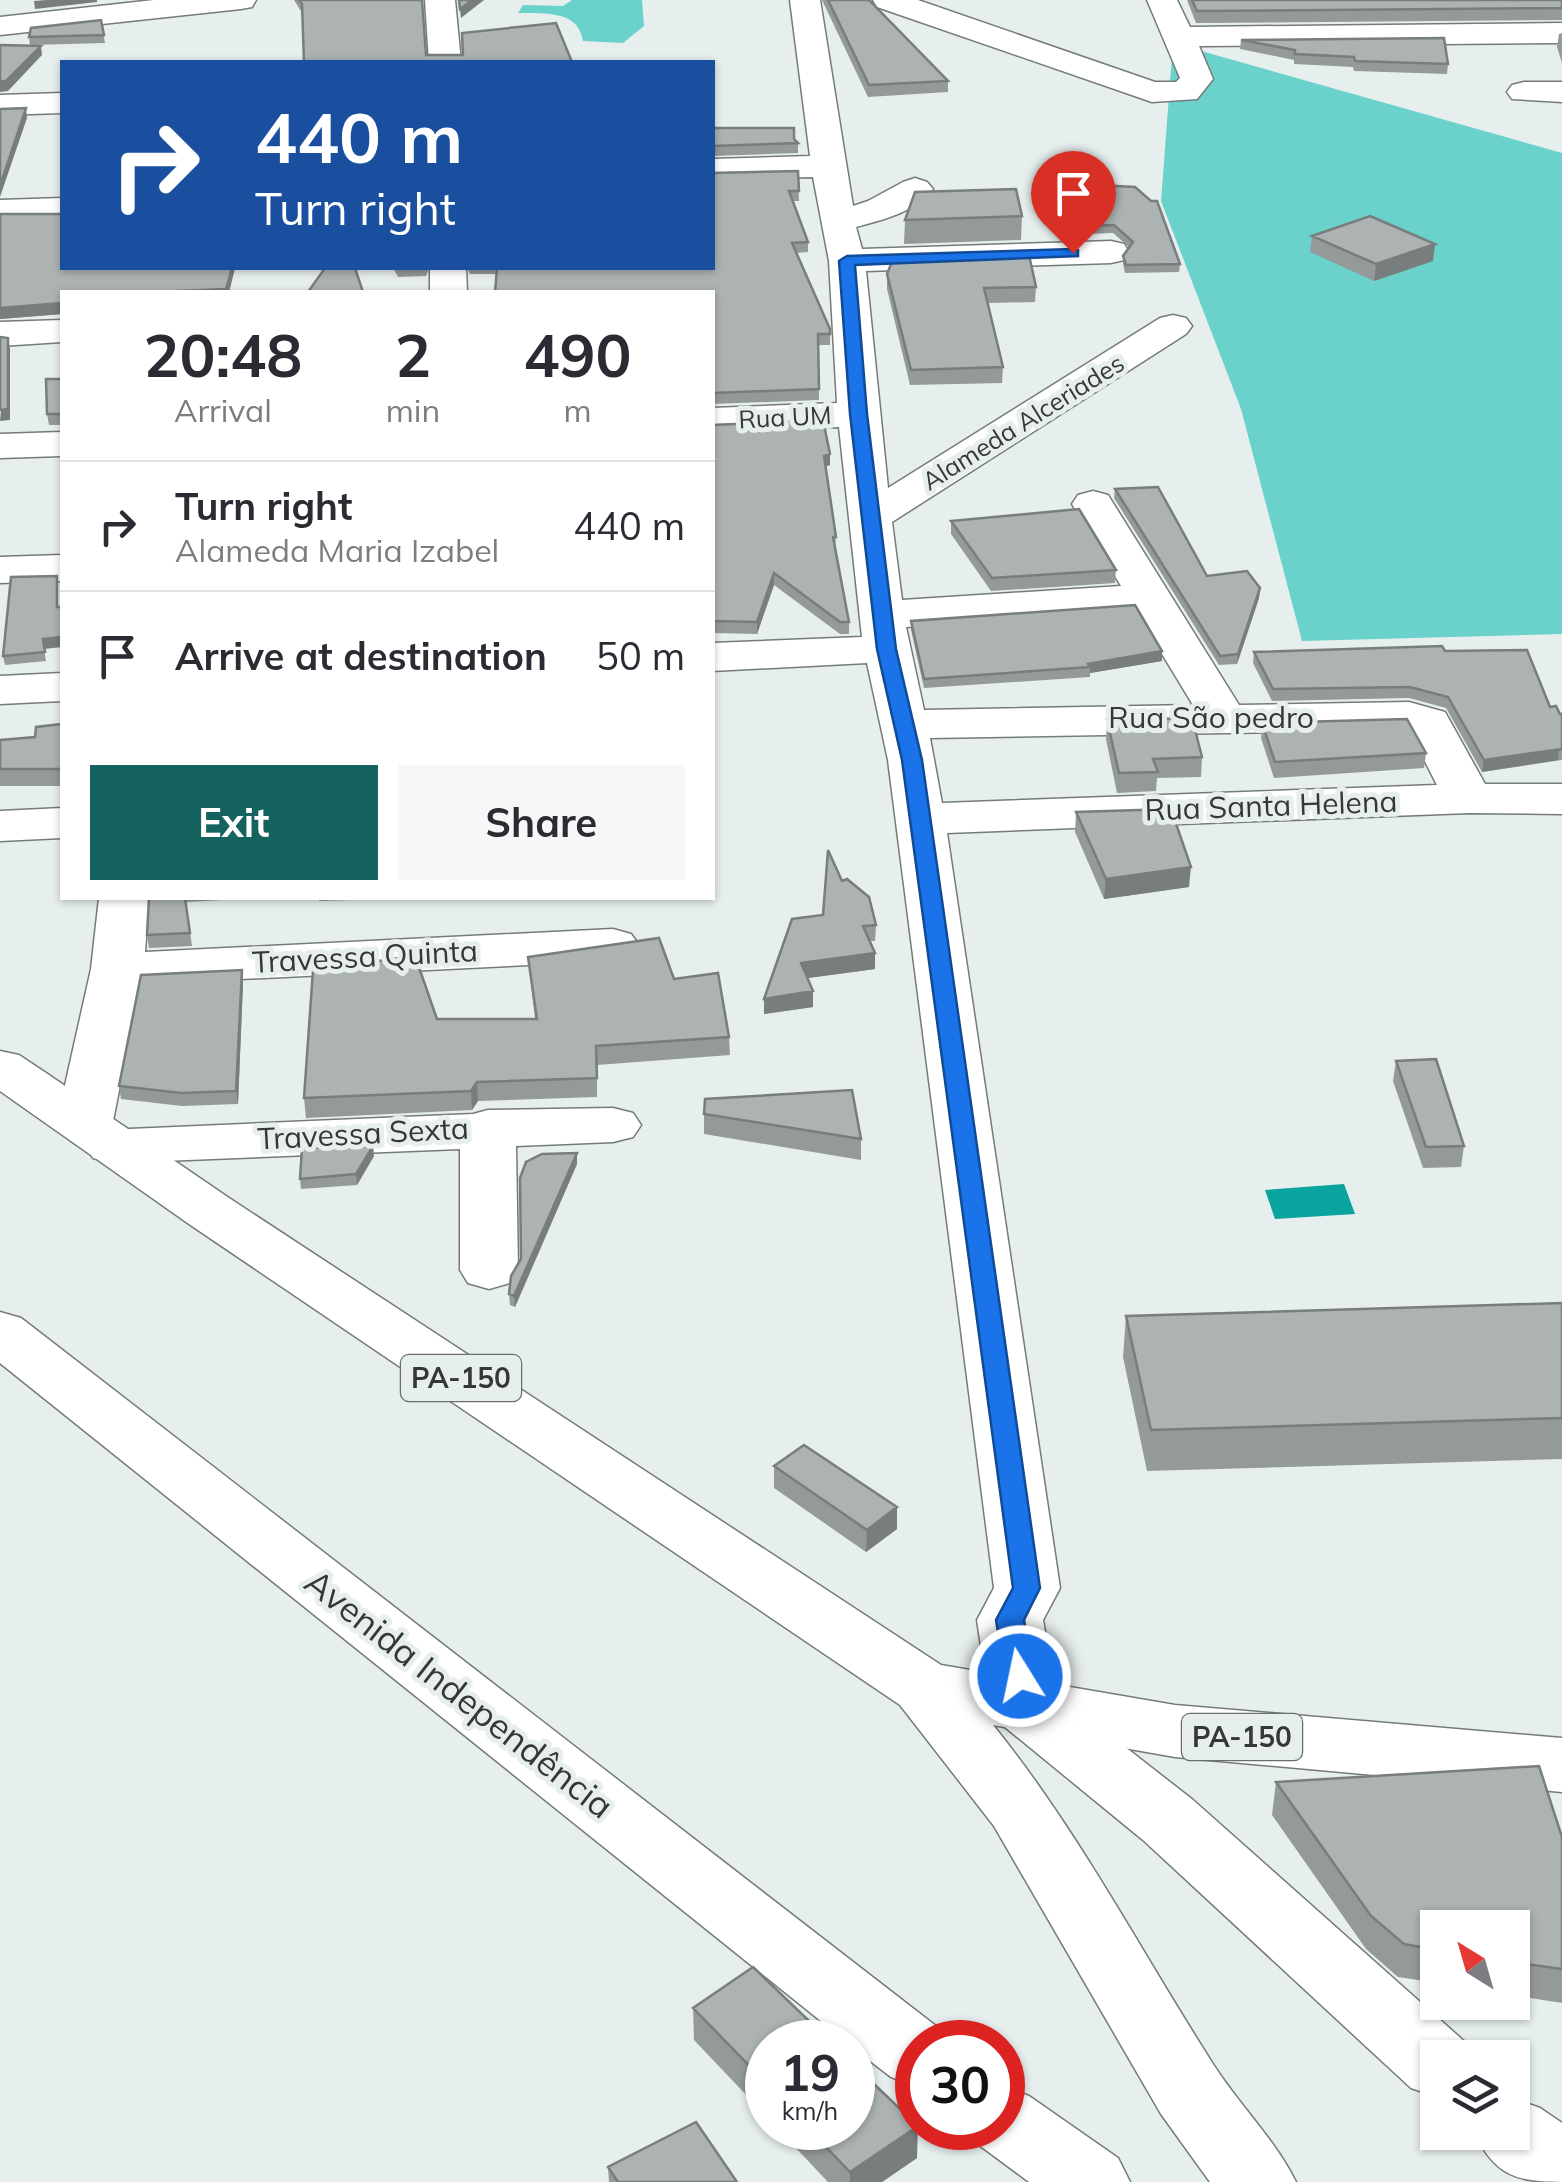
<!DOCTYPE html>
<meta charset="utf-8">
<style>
:root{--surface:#fff;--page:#f7f7f7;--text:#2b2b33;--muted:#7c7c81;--line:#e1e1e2;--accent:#15635f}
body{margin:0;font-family:Mulish,sans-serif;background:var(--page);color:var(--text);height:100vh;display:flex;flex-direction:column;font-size:38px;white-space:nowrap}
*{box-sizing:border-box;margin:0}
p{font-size:32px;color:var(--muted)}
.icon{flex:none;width:55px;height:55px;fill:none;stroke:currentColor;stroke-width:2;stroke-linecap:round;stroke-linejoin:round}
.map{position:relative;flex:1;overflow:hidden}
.details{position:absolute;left:60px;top:290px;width:655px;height:610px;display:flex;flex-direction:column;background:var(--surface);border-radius:0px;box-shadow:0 2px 8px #0004}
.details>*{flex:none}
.banner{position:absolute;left:60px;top:60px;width:655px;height:210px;border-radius:0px;box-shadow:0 2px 8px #0004;background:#1a4fa0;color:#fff;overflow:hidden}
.needle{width:65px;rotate:323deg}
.fabs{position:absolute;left:1420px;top:1910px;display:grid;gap:20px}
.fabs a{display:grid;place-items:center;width:110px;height:110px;border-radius:0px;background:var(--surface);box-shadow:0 2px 8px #0004;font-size:50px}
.speed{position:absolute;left:745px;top:2020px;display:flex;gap:20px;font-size:50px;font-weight:700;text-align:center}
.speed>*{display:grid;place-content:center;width:130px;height:130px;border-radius:50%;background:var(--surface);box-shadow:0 2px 8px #0004;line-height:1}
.speed small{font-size:25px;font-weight:400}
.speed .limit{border:15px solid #d22;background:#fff;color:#111}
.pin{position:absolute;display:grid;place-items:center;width:85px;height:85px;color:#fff;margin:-102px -42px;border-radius:50% 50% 50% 0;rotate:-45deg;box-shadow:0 0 10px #0007}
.pin .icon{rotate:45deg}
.me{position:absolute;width:110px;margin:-55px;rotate:350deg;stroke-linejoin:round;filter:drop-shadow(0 0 8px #0008)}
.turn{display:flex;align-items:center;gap:35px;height:210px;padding:0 30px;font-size:45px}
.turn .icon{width:130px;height:130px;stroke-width:2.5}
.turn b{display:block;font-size:70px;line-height:85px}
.eta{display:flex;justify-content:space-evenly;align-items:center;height:170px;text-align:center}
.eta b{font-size:60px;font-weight:700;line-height:70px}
.action{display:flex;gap:20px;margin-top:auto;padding:20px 30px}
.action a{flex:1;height:115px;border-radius:0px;background:var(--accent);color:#fff;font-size:40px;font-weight:700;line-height:115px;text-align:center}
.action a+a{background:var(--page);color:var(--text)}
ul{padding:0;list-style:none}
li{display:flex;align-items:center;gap:30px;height:130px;padding:0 30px;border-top:2px solid var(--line)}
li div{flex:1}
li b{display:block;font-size:38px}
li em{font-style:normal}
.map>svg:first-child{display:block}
.green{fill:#6ad2cb}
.water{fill:#09a49d}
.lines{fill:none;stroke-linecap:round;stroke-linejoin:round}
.minor-casing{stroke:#747b7a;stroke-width:3}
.major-casing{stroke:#747b7a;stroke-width:3}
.minor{fill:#fff;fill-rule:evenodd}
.major{fill:#fff;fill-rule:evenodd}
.wall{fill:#949a99}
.shaded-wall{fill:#787d7d}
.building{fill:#acb3b2;stroke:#787d7d;stroke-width:2.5}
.route{fill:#1a73e8;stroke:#114b97;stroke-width:2.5}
.labels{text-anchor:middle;stroke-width:10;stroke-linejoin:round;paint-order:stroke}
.far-street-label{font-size:25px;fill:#353837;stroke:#e7efee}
.shield{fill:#e7efee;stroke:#6a6f6e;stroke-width:2.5}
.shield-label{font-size:28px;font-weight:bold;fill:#353837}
.street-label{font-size:30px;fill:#353837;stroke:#e7efee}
.near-street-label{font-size:35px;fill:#353837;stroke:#e7efee}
</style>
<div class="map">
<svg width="1562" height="2182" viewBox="0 0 1562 2182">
<rect width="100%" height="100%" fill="#e7efee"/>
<!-- green -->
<path class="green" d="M572,0h70l2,26 -21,17 -40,-2c-5,-32 -39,-27 -65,-28l5,-8 40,1z
M1173,43l389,110v481l-260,7 -61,-232 -80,-208z"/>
<!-- water -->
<path class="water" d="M1344,1184l11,30 -80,5 -10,-29z"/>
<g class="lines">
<defs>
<path id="minor" d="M154,0h102l-4,7 -11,2 -241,26v-18z
M425,0h30l6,62h-32z
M790,0h30l33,206 15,-5 35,-19 12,-4 12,4 6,7c-17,23 -51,31 -77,38l6,22 249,-8 13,3 5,8 -5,8 -13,3 -245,8 22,217 272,-170 13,-3 13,3 6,8 -6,8 -294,188 10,78 219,-14 -49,-82 6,-9 15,-4 15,4 131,210 170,-3 36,10 40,72h77v30l-93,-1 -522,20 113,755 -17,32 13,73 137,107 272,242 8,16h-35v39l-27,-9 -268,-248 -143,-117 -10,-18 -13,-85 17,-32 -106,-828 -21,-97 -155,8v-28l150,-6 -23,-210 -127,5v-24l125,-5 -8,-142 -16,-84 -101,2v-20l98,-3zM1136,611l57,94 -269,5 -18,-83zM1406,730l4,2 27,53 -495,18 -12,-65z
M873,0h45l237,82h21l4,-4 -33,-78h30l13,27 372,-4v20l-363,3 14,33 -16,20 -45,3 -275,-95z
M1524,82h38v20l-50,-3 -5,-7 5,-7z
M62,93v20l-62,2v-20z
M62,198v22l-62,2v-22z
M430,268h36l1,24h-37z
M62,320v22l-62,4v-24z
M62,432v24l-62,2v-24z
M62,555v26l-62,2v-26z
M62,673v28l-62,3v-28z
M62,808v30l-62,3v-30z
M99,898h50l-4,54 468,-23 18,5 8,11 -8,11 -18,5 -473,23 -27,137 -7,9 367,-16 15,-4 125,-2 20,5 8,12 -8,12 -20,5 -97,4 2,124 -8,13 -21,6 -21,-6 -8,-13v-121l-347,14 -20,-5 -8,-12 6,-10 -26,-3 -8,-12 34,-152z
M1512,2098l28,10 22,15v59c-45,0 -67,-6 -88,-50h38z"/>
<path id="major" d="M0,1051l19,4 27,18 183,125 712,467 234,40 387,33v54l-387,-35 -182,-32c85,105 147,225 220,339 26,41 61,74 83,118h-86l-49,-68 -167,-288 -94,-121 -711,-481 -189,-133z
M0,1312l21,6 924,715 5,9h-32v45l-27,-10 -39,-30v-5h-5l-847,-679z
M1002,2086l27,10 89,62 12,24h-101l-54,-40 -8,-14h35z"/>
</defs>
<!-- minor casing -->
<use href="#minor" class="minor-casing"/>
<!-- major casing -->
<use href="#major" class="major-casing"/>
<!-- minor -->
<use href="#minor" class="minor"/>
<!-- major -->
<use href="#major" class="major"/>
</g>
<!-- wall -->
<path class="wall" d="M294,0h128l4,55 -122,7 -2,-49z
M822,0h47l79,81v11l-80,5z
M1187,0h375v20l-366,3z
M101,20l4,23 -75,2 -1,-8z
M1562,33v30l-5,-16 2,-13z
M1241,40l207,24 -1,10 -93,-3 -1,-4 -59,-3v-4l-54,-11z
M712,128l82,11 4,4v10l-86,3z
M798,171l1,30h-6l15,41v10l-12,1 34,81v11h-11v55l-107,4v-112l-216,-18h-26l-3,-6h245z
M1077,184l103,80 -1,8 -54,1 -2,-9v-8l6,-9 -16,-14 -25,1 -11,-42z
M0,214l62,54h173l-6,24h-167v22l-62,5z
M1022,216l-1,24 -117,4 1,-24z
M1312,236l123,8 -2,17 -59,20 -64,-29z
M393,268h36l-3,8 -28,1z
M887,274l149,13 -1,15 -47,1 15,64 -1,16 -92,2 -23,-96z
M62,379v46h-13l-2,-11z
M712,425l118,29v11l-5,1 11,71 -1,11 14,74v12h-9l-66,-49 -17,49 -45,-1z
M1115,489l92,87 53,12 -1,10 -22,66 -18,1 -105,-167z
M951,521l165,49 -1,13 -124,8 -40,-57z
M58,585v22l-14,42 2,12 -41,4 -2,-9z
M911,621l251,40 -72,12v4l-166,11 -13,-58z
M1445,651l117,63v46l-80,12 -36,-64 -37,-10 -137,3 -19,-38 1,-11z
M1107,720l95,37 -1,20 -44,1 -1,13 -39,2 -11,-54z
M1262,723l164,30 -2,15 -150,10 -13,-40z
M62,724v62h-62v-46l35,-3z
M1076,812l113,75 -85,12 -29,-67z
M842,881l34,44 -1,16h-5l5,12v16l-68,9 6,29 -49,7z
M149,898h111l-74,4 6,44 -43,2 -2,-13z
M319,898h102l-102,3z
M528,957l146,22 55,58 1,18 -133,10v32l-119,4 -6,9 -166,8 -2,-20 133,-79h98z
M242,970l1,13 -5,121 -56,2 -61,-7 -2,-13z
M1396,1061l68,85 -3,21 -38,1 -30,-87z
M704,1114l157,25v21l-157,-26z
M373,1146l1,10 -17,29 -56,4 -1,-10z
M577,1153v11l-62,143 -5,-2 -1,-11 12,-35z
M1562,1303v156l-415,12 -24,-114 3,-41z
M774,1466l123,41v22l-31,23 -92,-64z
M1276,1782l286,55v166l-50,-8v-67h-74v55l-40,-6 -32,-28 -94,-134z
M693,2008l75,34v76l-74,-78z
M777,2128h75l65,30 -35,24h-54z
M608,2167l129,15h-128z"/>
<!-- shaded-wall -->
<path class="shaded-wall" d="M47,0h50v2l-62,7 -1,-8z
M472,0h12l-23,18 -1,-9z
M41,46l1,9 -34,36 -8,1v-10z
M26,108l1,10 -27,79v-11z
M1435,244l-2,17 -59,20 2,-17z
M232,268h3l-6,24h-3z
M62,303v11l-62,5v-11z
M8,338l2,11v71l-10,1z
M830,454v11l-7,2 1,-11z
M774,573v12l-17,49v-12z
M1260,588l-1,10 -22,66 1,-10z
M62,637v10l-18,2 -1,-10z
M1162,651v10l-72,12v-6l-2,-3z
M1559,749l-1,11 -76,12 2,-12z
M1191,867l-2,20 -85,12 2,-20z
M875,953v16l-74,10v-16z
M242,970l1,13 -5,121 -2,-13z
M813,991v16l-49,7v-15z
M477,1082l1,19 -6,9 -1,-19z
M373,1146l1,10 -17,29 -1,-11z
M577,1153v11l-62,143 -1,-11z
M897,1507v22l-31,23 1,-22z
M918,2126l-1,32 -35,24h-32v-10z"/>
<!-- building -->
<path class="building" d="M299,0h123l4,55h37l-1,-22 94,-10 16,39h-268l-2,-58z
M459,0h13l-12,9z
M828,0h41l79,81 -79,4z
M1192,0h370v8l-365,3z
M101,20l3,15 -75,2 2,-9z
M1444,38l4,26 -93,-3 -1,-4 -59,-3v-4l-54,-10z
M0,45l41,1 -35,35 -6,1z
M26,108l-26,78v-77z
M712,128h82v11l4,4 -86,3z
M798,171l1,20h-10l19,51 -16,1 38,86v5h-12l1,55 -107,4v-101h-217l2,-24h215v-95z
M1077,184l58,3 16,14h6l23,63 -54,1 -3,-9 10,-14 -19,-17 -25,1z
M1016,189l6,27 -117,4 10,-28z
M62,208v60h170l-6,21 -67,3h-97v11l-62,5v-94h61z
M1370,216l65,28 -59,20 -64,-28z
M1029,255l7,32 -52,1 19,79 -92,3 -24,-96 6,-15z
M325,268h30l8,24h-55z
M0,337l8,1v71l-8,1z
M46,379h16v35h-15z
M823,420l7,34 -6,2 12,81h-3l16,85h-9l-66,-49 -17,49 -45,-1v-196z
M1158,487l49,89 40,-5 13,17 -22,66 -18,2 -105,-167z
M1079,509l37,61 -124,8 -41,-57z
M57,576v31h5v30l-19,2 2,13 -42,4 8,-79z
M1135,605l27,46 -74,13 2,3 -166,12 -13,-58z
M1442,646l3,5 82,-1 23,57 6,-1 4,8h2v35l-78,11 -36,-63 -38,-10 -137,2 -19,-37z
M1192,718l10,39 -49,2 5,13 -39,1 -12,-53z
M1407,719l19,34 -151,9 -13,-39z
M62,724v45h-62v-29l35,-3 1,-10z
M1171,809l20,58 -85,12 -30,-67z
M828,850l14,31 5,-2 22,18 7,28 -13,1 12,27 -74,10 12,28 -49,8 28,-80 31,-4z
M149,898h36l5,35 -43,2z
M659,938l15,41 44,-6 11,64 -133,9 1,32 -120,4 -6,9 -167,7 9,-128 102,-14 22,63h100l-9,-62z
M242,970l-6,121 -55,2 -62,-7 22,-111z
M1436,1059l28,87 -38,1 -30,-86z
M852,1090l9,49 -157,-25 1,-15z
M373,1146l-17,28 -56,5 2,-31z
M577,1153l-63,143 -5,-2 2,-18 10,-17 -1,-81 6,-16 16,-8z
M1562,1303v115l-411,12 -25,-114z
M804,1445l93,62 -30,23 -93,-64z
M1539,1766l23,71v132l-50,-7v-34h-74v22l-34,-6 -33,-28 -95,-134z
M753,1967l78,75h-63v43l-75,-77z
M852,2063l66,63 -68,46 -42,-44h44z
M696,2122l41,60h-119l-10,-15z"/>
<!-- route -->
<path class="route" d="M1073,249l5,1v6l-223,9 12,149 29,235 26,111 118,828 -16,32 10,56 -5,8 -9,3 -10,-3 -5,-8 -9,-56 17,-32 -111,-828 -25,-111 -27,-235 -11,-153 8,-5z"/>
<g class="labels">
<!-- far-street labels -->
<g class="far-street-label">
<text transform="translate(785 417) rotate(-3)" y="9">Rua UM</text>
<text transform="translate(1023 422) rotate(-32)" y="9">Alameda Alceriades</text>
</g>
<!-- shield labels -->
<g class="shield">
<rect x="401" y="1355" width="120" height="46" rx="8"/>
<rect x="1182" y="1714" width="120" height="46" rx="8"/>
</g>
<g class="shield-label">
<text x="461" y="1388">PA-150</text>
<text x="1242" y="1747">PA-150</text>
</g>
<!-- street labels -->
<g class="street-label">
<text x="1211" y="728">Rua São pedro</text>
<text transform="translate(1271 806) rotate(-2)" y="10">Rua Santa Helena</text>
<text transform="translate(365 957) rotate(-3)" y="10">Travessa Quinta</text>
<text transform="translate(363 1134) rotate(-3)" y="10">Travessa Sexta</text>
</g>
<!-- near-street labels -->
<g class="near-street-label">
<text transform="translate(459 1694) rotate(38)" y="12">Avenida Independência</text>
</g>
</g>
</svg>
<div class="fabs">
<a><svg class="needle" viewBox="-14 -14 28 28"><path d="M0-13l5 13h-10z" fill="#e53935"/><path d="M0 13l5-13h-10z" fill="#7c7c81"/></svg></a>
<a><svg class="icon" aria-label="layers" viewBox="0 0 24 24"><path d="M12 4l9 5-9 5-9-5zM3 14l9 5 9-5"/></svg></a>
</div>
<div class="speed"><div>19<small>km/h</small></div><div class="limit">30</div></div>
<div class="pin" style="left:1073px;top:253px;background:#d93025"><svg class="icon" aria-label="arrive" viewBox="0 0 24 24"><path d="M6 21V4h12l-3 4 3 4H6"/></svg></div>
<svg class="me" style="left:1020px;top:1676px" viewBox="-20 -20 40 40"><circle r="17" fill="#1a73e8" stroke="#fff" stroke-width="3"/><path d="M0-11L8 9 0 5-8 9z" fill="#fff"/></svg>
<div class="banner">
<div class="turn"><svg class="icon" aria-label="right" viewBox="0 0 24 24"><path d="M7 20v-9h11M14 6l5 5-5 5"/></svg><div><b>440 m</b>Turn right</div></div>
</div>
<section class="details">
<div class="eta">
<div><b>20:48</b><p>Arrival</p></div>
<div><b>2</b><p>min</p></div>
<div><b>490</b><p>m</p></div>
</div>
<ul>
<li><svg class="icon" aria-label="right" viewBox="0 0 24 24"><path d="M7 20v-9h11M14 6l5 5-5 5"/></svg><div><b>Turn right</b><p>Alameda Maria Izabel</p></div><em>440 m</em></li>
<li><svg class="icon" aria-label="arrive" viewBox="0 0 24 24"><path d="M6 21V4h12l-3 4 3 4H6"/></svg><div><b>Arrive at destination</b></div><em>50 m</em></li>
</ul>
<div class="action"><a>Exit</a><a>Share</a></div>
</section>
</div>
